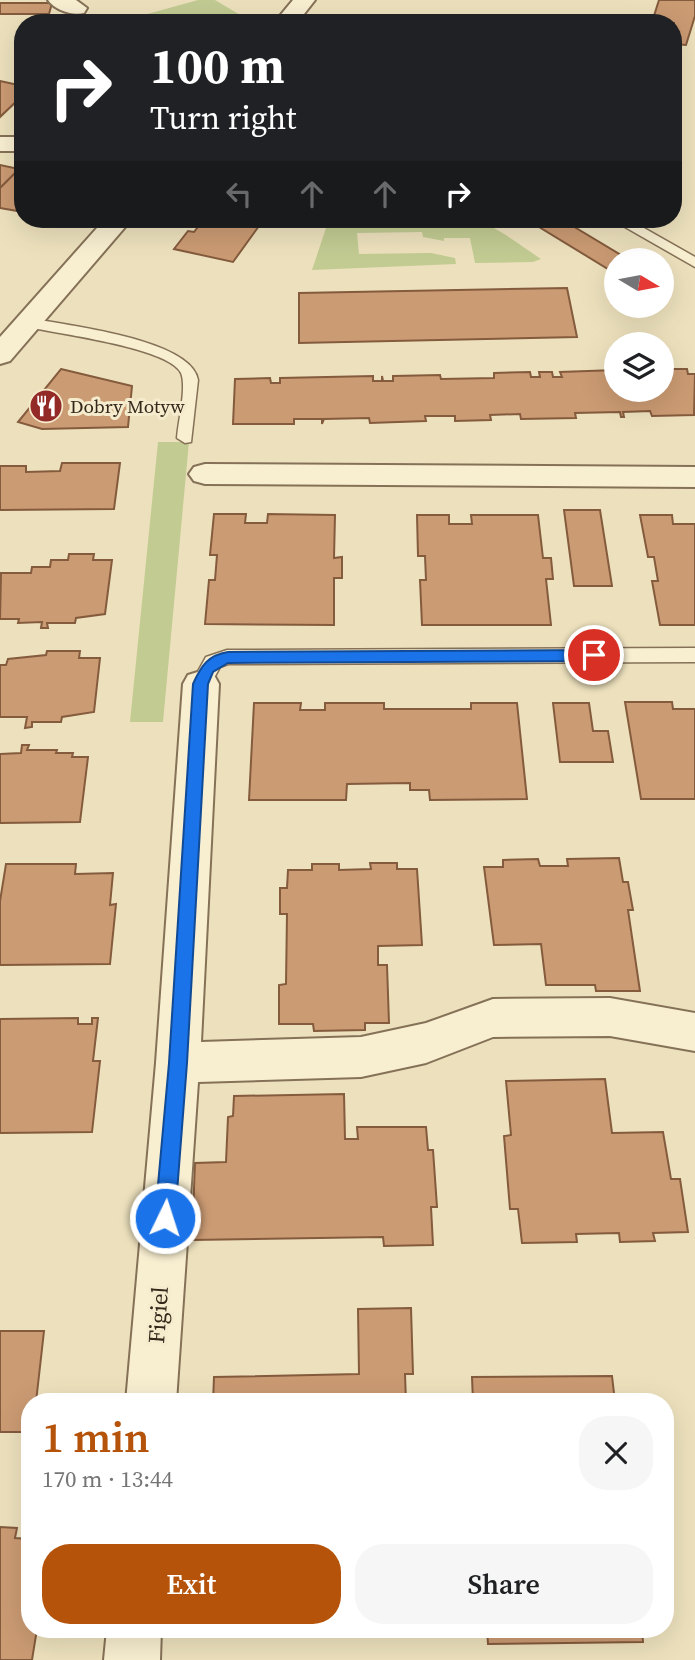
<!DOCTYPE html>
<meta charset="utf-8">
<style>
:root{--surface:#fff;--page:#f6f6f6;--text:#202124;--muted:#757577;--accent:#b45309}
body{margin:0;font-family:"Source Serif 4",serif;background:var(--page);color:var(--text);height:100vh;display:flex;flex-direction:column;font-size:26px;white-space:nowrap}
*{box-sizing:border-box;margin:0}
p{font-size:23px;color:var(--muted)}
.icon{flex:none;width:38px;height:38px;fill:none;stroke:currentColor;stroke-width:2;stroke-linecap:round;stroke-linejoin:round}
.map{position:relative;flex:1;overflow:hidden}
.panel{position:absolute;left:21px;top:1393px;width:653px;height:245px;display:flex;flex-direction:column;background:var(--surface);border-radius:28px;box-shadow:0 7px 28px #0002}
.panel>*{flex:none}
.guide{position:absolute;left:14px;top:14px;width:668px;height:214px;border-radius:28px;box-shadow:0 7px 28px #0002;background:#202124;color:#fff;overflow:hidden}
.needle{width:46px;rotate:100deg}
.fabs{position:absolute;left:604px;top:248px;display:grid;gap:14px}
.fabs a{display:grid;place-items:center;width:70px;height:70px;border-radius:50%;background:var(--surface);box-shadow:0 7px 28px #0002;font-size:35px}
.pin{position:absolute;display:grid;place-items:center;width:60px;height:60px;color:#fff;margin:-30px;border:4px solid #fff;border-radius:50%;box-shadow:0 2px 7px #0007}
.me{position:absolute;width:77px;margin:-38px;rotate:4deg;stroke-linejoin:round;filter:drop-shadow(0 0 5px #0008)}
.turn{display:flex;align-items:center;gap:24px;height:147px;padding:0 21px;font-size:32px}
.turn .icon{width:91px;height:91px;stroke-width:2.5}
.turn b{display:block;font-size:49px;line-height:60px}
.lanes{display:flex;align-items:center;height:66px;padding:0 21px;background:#0003;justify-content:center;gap:35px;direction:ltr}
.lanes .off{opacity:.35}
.round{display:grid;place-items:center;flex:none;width:74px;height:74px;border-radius:28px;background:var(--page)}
.summary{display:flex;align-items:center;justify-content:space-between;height:119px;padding:0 21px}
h1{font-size:42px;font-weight:600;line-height:52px;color:var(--accent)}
.primary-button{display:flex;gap:14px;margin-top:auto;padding:14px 21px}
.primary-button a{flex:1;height:80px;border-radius:28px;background:var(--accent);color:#fff;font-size:28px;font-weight:600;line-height:80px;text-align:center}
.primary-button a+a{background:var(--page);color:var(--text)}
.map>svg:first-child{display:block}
.green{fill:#c2cb92}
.building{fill:#cb9b73;stroke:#845b3d;stroke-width:2}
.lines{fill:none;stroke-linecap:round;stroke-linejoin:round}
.lane-casing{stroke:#857157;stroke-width:3}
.street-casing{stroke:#857157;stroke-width:4}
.lane{fill:#f8eed0;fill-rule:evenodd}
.street{fill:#f8eed0;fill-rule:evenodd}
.route{fill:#1a73e8;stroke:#114b97;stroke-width:2}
.labels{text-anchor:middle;stroke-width:6;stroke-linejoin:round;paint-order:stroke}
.far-poi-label{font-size:19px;fill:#34281b;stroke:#f5ebcd;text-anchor:start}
.street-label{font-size:23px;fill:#34281b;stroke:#f5ebcd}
</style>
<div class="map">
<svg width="695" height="1660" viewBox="0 0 695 1660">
<rect width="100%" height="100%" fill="#ede1bd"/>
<!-- green -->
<path class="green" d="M198,0h17l37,22 -30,1 -14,-8h-64z
M329,219h101l5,2c38,-17 76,19 106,38l-8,3 -58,1 -5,-25h-26v3l-21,-4 -1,-5 -65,1 2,21 72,-1 24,5 1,6 -144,6z
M158,442h31l-26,280h-33z"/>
<!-- building -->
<path class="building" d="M659,0h36v16l-9,29 -12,-1v-21h-35l1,-3 12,2z
M0,3h52l-3,11h-49z
M138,15h36l-1,8h-37z
M0,81l23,5v9l-23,22z
M0,165l19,4 -19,19z
M23,165v47l-23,-4v-20z
M204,219h60l-31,43 -59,-13 14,-18 6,1z
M526,219h35l70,42h-15v13z
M567,288l10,49 -278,6v-50z
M61,369l71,17 -4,41 -86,2 -24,-7z
M662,369h25l1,5h7l-1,41 -42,1 -2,-5 -27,1 1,5h-3l-1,-5 -45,1 1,5 -55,1 -1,-5 -30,1 1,5 -36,1v-5h-30l1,5 -56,2 -1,-5 -45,1 -2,5v-5h-28v5h-61l2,-45 35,-1 1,5h9v-5l93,-2v5h9v-5l1,5h10v-5l47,-1 1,4 53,-1v-5l36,-1 1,5h9l-1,-5h13l1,5h9l-2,-5 56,-2v20h46z
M62,463h58l-6,46 -114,1v-44h26v6l34,-1z
M564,510h36l12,76h-38z
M214,514h32l-1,9h22l1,-9 67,1 -1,43 8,-1v21h-8v47l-129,-1 4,-44h6l2,-25h-7z
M417,515h32v9h23l-1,-9h67l5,43h8l2,21h-7l5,46h-129l-2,-45h6l-1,-24h-7z
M640,515h32l1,9h22v101h-35l-8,-44h6l-4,-24h-6z
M69,554h25l-1,6h19l-7,54 -29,4 -1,5h-28l1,5h-7l1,-6 -24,1 1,-4h-19l1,-46h30l1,-6h18l1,-7h17z
M47,651h33l-1,7h21l-6,54 -32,5 -1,5h-29v5l-7,1 2,-11h-27v-52h6l2,-6 38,-4z
M625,702h47l1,7h22v90h-54z
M254,703h47l-1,7h25v-7h59v6h87v-6h46l10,96 -97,1 -1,-10h-19v-7l-63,1 -1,16h-97z
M553,703h36l4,28h15l5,31h-53z
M22,745h7l-2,5h30l-1,3h17l-1,4h16l-8,65 -80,1v-69l21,-1z
M619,858l4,24h5l5,28h-5l12,81h-44l-1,-6h-49l-5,-41 -47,1 -10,-78h19v-7l35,-1 2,7h28l-1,-7z
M370,863h27v6h20l5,76 -44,1v19h9l2,58h-24v7l-51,1 -1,-7h-34v-39l7,-1 1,-70h-7v-26h7l1,-18h24v-6h27v6l32,-1z
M6,864h70l-1,10 38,-1 -3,32 6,-1 -6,60 -110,1v-64z
M78,1018v6h14v-6h6l-5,43h7l-8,71 -92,1v-114z
M605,1079l7,54 51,-1 8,47h9l8,53 -35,1 2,8 -35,1 -1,-9 -43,1 1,8 -55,1 -4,-34h-8l-6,-73 7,-1 -5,-54z
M344,1094l1,45h13l-1,-12h69l2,23h5l4,57h-6l2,38 -49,1 -1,-9 -191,3 3,-77 31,-1 2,-45 5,-1 1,-20z
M411,1308l2,66h-8l1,28h-193l1,-25 145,-3 -1,-65z
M0,1331h44l-8,71h-6v30h-30z
M612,1376l3,26h-142l-1,-25z
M0,1527l17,1 -2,10 15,1v90h7l-5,31h-32z
M487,1629h155l1,13 -155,2z"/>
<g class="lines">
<defs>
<path id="lane" d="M611,219h17l67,38v10z
M28,318c36,7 164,21 170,62l-7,62 -6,1 -8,-5c1,-16 10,-51 4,-65 -12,-26 -129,-40 -158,-47l-3,-3 3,-3z
M695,648v14l-467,2 -8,3 -12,22 -7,2 -7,-2 -3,-5 15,-27 21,-7z"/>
<path id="street" d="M48,0h28l11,8 -3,5c-12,3 -29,-3 -36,-13z
M293,0h22l-18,23h-23z
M0,137h23v14h-23z
M105,219h27l-122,142 -10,3v-27z
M205,464l490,3v20l-490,-3 -11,-3 -5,-7 5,-7z
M201,671l13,4 5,9 -18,358 160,-5 65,-14 67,-24 117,-1 85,15v38l-85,-15 -117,1 -67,26 -65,14 -163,5 -22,320h-50l30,-339 27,-379 5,-9z
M107,1629h54l-1,31h-56z"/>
</defs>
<!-- lane casing -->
<use href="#lane" class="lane-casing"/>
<!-- street casing -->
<use href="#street" class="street-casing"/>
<!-- lane -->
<use href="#lane" class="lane"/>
<!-- street -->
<use href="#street" class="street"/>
</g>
<!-- route -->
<path class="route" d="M594,650l7,5 -7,6 -366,2 -15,9 -5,12 -21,379 -12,155 -3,7 -7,3 -7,-3 -3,-7 14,-155 24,-379c8,-18 15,-29 35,-32z"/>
<!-- icons -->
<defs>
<symbol id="restaurant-disc" viewBox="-11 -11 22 22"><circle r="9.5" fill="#932a27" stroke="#f5ebcd"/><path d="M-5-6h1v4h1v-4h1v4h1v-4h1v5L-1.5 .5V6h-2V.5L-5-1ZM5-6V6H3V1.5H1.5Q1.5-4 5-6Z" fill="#fff"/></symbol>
</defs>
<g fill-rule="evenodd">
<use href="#restaurant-disc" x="27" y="387" width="38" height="38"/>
</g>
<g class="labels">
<!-- far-poi labels -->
<g class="far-poi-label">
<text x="70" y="413">Dobry Motyw</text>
</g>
<!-- street labels -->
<g class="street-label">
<text transform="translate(158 1315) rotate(-86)" y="8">Figiel</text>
</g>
</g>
</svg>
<div class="fabs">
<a><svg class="needle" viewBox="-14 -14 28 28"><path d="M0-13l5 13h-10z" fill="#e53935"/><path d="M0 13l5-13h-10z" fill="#757577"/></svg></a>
<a><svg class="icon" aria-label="layers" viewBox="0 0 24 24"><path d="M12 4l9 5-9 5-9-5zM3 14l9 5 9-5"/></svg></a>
</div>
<div class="pin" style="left:594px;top:655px;background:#d93025"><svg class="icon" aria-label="arrive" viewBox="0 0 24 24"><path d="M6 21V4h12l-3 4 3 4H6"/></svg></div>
<svg class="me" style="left:165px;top:1218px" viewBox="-20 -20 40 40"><circle r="17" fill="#1a73e8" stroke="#fff" stroke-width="3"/><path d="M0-11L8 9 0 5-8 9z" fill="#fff"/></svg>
<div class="guide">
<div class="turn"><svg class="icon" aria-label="right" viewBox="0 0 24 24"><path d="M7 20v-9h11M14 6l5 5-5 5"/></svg><div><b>100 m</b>Turn right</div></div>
<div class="lanes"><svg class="icon off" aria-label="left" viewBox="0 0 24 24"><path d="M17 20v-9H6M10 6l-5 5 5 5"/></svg><svg class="icon off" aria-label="ahead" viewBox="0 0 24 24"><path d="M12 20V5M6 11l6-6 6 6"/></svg><svg class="icon off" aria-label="ahead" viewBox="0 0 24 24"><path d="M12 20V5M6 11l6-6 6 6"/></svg><svg class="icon" aria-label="right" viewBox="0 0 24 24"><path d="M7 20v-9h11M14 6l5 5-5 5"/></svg></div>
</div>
<section class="panel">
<div class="summary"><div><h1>1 min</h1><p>170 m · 13:44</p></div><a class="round"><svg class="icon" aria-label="close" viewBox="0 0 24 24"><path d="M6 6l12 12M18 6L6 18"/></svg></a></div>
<div class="primary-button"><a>Exit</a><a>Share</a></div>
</section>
</div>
